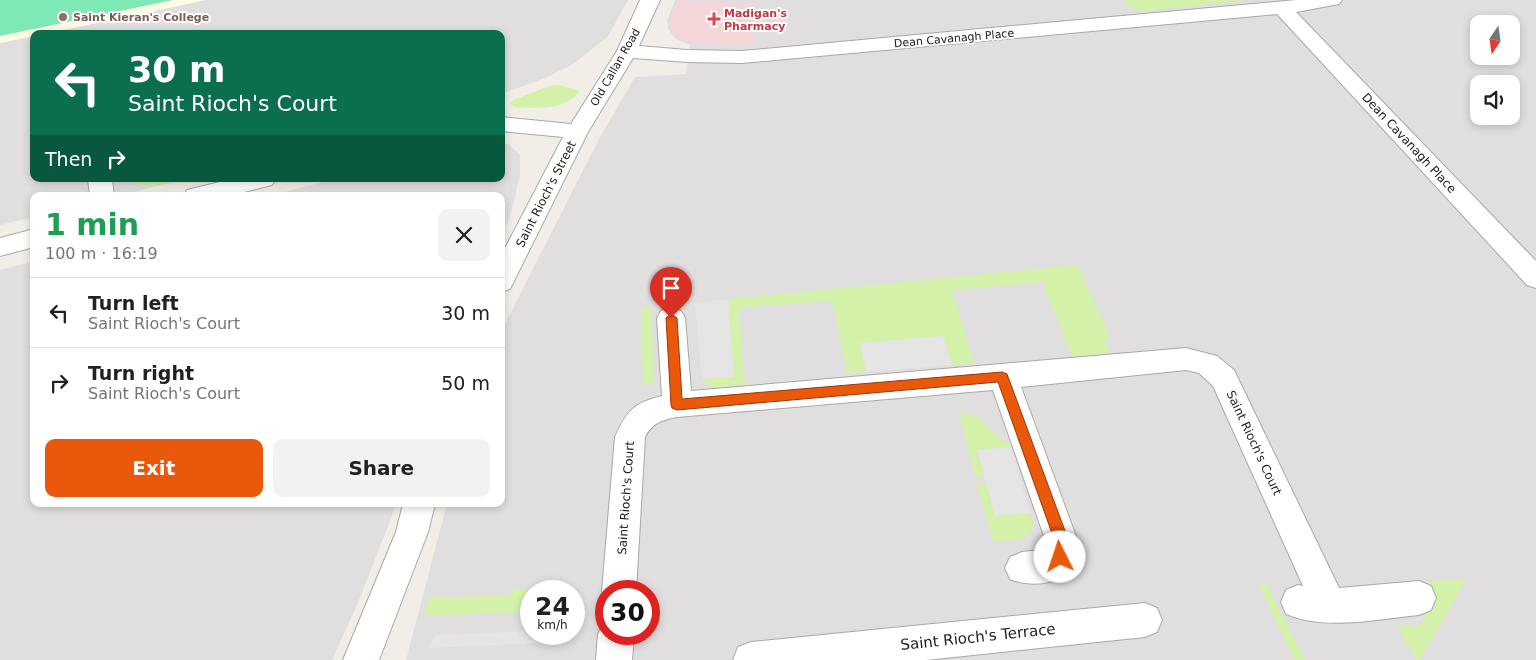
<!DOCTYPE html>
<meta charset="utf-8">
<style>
:root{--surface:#fff;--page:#f2f2f2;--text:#202124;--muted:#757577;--line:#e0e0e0;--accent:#ea580c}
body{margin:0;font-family:"DejaVu Sans",sans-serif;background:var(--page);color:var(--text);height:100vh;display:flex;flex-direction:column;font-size:19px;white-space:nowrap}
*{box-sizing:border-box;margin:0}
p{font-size:16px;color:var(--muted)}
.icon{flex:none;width:28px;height:28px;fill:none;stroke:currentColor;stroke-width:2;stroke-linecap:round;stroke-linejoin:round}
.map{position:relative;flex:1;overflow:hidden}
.details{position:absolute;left:30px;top:192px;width:475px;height:315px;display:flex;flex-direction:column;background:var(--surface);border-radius:10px;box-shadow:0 2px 8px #0003}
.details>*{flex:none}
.guide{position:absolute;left:30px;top:30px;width:475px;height:152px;border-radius:10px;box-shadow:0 2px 8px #0003;background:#0b6e4f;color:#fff;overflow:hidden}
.needle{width:32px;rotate:193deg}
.fabs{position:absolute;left:1470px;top:15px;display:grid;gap:10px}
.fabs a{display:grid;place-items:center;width:50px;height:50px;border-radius:10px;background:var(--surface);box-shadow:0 2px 8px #0003;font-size:25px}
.speed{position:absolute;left:520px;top:580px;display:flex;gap:10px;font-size:25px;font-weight:700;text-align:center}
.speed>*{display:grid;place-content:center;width:65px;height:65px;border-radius:50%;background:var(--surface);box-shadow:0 2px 8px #0003;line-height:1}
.speed small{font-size:12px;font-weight:400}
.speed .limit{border:8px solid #d22;background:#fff;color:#111}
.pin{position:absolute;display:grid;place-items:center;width:42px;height:42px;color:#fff;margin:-51px -21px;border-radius:50% 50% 50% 0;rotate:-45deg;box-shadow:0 0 5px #0007}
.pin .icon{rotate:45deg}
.me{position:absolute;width:55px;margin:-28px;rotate:356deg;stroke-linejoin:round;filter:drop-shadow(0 0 4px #0008)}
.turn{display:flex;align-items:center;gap:18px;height:105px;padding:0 15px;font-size:22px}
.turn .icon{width:65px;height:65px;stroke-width:2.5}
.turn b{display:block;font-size:35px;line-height:42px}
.then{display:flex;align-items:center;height:48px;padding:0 15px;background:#0003;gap:10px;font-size:19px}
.round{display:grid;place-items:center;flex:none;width:52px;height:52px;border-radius:10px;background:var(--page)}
.overview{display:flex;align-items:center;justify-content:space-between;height:85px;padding:0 15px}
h1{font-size:30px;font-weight:800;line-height:38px;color:#1e9e55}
.button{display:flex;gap:10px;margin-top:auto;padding:10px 15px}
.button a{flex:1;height:58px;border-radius:10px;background:var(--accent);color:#fff;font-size:20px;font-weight:800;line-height:58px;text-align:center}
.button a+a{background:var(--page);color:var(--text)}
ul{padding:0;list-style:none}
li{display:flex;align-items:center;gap:15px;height:70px;padding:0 15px;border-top:1px solid var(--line)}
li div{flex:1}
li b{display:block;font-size:19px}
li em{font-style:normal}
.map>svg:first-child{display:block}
.residential{fill:#e0dede;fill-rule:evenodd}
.commercial{fill:#f4d6d8}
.education{fill:#fffce4}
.grass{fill:#d4f1a9}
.pitch{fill:#7ee9b4}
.parking{fill:#e5e5e5}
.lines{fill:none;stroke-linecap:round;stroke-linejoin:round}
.minor-casing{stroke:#a8a8a8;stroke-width:2}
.minor{fill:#fff;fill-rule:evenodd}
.route{fill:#ea580c;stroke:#983908}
.education-dot{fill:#8d6e63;stroke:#fff;stroke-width:2}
.health-dot{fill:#e0444e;stroke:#fff;stroke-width:2}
.labels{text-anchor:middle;stroke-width:4;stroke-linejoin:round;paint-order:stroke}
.far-health-label{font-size:11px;font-weight:bold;fill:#be3a42;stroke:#fff;text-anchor:start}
.far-education-label{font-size:11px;font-weight:bold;fill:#785e54;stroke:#fff;text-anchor:start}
.far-street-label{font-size:11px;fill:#212121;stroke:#fff}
.street-label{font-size:12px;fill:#212121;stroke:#fff}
.near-street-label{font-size:15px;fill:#212121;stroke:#fff}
</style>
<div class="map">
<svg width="1536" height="660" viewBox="0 0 1536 660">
<rect width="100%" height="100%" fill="#f2eee7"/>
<!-- residential -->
<path class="residential" d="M206,0h422l-20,36 -33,27 -30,15 -44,16v-60h-456z
M675,0h861v660h-1130l41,-156h54v-172l98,-193 36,-62 51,-3 4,-29 -14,-6 -8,-10 -1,-8zM1479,24h32v32h-32zM1479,84h32v32h-32zM531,591h43v43h-43zM606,591h43v43h-43z
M34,36v143h153l-70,17h-83v21l-34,8v-182z
M501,143l7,1 12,11v21l-11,44 -8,14v-38h-231l64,-17h167z
M34,261v243h361l-3,12 -35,89 -25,55h-332v-390z"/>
<!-- commercial -->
<path class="commercial" d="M677,0l74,4 4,18 -6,1 5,20 -51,3 -24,-8 -9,-10 -1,-8z"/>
<!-- education -->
<path class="education" d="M0,0h206l-161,34h-11v2l-34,7z"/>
<!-- grass -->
<path class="grass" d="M1123,0h121l-100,11 -10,-2z
M559,85l21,6c-16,20 -43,17 -65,16l-5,-3 3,-4 36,-14z
M127,179h60c-20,5 -41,12 -60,0z
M1078,265l32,73 -6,1 9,20 -38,4 -33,-81 -90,8 22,73 -22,2 -9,-29 -83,7 6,29 -19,1 -15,-72 -93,7 6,77 -30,2 -10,-3 -3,-5 32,-2 -6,-78z
M651,307l3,76 -11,1 -2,-76z
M959,412l17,4 35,31 -34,3 7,26 -9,1z
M986,483l9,33 35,-3 4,14c-9,15 -25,13 -41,14l-16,-57z
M1466,579l-46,81h-7l3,-1 -19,-33 23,-1 9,-16 -14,-27z
M1258,583h8l39,77h-11z
M511,589h69l-1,7 -5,7v-12h-43v21l-107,4 5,-19 80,-1z"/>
<!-- pitch -->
<path class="pitch" d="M0,0h173l-173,36z"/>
<!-- parking -->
<path class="parking" d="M728,299l6,78 -32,2 -7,-76z
M943,336l9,29 -86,7 -6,-29z
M1011,447l19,66 -35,3 -18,-66z
M531,631v3h24l1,8 -128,6 7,-13z"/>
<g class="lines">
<defs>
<path id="minor" d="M640,0h20l-21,46 48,4 55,1 554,-51h46l-3,4 -43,8 240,249v27l-9,-3 -250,-271 -535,49 -55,-1 -54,-4 -45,74 -78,157 -9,3v-36l62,-119 -62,-6v-14l70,7 46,-73z
M88,179h24l2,17h-24z
M232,179h44l-4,6 -44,11h-44l3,-6z
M34,229v18l-34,9v-18z
M671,307l10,4 4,7 6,73 495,-43 31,8 17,14 105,218 80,-7 12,5 5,12 -5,12 -12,5c-43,4 -92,16 -133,-1l-5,-12 5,-12 12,-5 5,1 -90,-200 -14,-13 -13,-3 -165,17 56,152c0,10 1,19 -4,27 -12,20 -45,21 -63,13l-5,-11 5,-11 12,-5 20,-2 3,-11 -52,-149 -316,27c-15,3 -25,6 -32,20l-9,154h-30v10l-4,-10 13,-154c12,-26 18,-34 47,-41l-5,-78 4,-7z
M403,504h32l-7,28 -49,128h-36l53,-128z
M1145,603l12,5 5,12 -5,12 -12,5 -219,23h-193l5,-13 13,-5z
M606,620v14h28l-2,26h-36l2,-26 6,-12z"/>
</defs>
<!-- minor casing -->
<use href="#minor" class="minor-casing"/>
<!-- minor -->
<use href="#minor" class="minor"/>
</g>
<!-- route -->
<path class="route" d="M671,314l6,4 5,81 320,-27 5,2 61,165 -3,23 -5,2 -5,-2 -2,-5 1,-18 -56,-157 -321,28 -5,-2 -1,-3 -5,-87z"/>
<!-- markers -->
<circle class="education-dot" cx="63" cy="17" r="5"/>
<path class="health-dot" d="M711.5 11.5h5v5h5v5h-5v5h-5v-5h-5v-5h5z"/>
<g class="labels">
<!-- far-health labels -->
<g class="far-health-label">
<text x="724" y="17">Madigan's<tspan x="724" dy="13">Pharmacy</tspan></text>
</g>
<!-- far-education labels -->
<g class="far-education-label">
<text x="73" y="21">Saint Kieran's College</text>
</g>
<!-- far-street labels -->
<g class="far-street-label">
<text transform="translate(954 38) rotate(-5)" y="4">Dean Cavanagh Place</text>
<text transform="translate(615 67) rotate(-60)" y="4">Old Callan Road</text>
</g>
<!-- street labels -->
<g class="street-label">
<text transform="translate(1409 143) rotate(47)" y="4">Dean Cavanagh Place</text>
<text transform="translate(546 194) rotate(-63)" y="4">Saint Rioch's Street</text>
<text transform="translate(1254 443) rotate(65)" y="4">Saint Rioch's Court</text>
<text transform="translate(626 498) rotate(-86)" y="4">Saint Rioch's Court</text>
</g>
<!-- near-street labels -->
<g class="near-street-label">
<text transform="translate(978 637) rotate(-6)" y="5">Saint Rioch's Terrace</text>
</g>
</g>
</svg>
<div class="fabs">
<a><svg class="needle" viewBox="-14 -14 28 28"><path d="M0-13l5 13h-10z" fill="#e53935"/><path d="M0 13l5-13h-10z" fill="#757577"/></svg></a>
<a><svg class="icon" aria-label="sound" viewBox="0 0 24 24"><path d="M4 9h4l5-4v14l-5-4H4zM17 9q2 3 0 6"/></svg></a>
</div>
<div class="speed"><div>24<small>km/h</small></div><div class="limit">30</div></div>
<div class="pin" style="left:671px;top:318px;background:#d93025"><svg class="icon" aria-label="arrive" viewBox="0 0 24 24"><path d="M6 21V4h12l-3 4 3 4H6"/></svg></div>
<svg class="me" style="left:1060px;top:557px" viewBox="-20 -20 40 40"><circle r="19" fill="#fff"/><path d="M0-13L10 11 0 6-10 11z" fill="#ea580c"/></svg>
<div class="guide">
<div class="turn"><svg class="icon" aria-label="left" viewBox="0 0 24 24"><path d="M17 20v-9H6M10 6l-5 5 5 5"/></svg><div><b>30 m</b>Saint Rioch's Court</div></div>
<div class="then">Then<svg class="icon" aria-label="right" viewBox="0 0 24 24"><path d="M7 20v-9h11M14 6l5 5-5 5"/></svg></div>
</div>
<section class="details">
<div class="overview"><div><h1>1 min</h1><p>100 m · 16:19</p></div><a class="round"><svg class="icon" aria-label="close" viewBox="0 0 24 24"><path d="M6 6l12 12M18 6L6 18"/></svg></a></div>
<ul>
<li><svg class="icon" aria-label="left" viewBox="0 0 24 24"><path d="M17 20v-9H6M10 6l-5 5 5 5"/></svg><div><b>Turn left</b><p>Saint Rioch's Court</p></div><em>30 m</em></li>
<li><svg class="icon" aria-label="right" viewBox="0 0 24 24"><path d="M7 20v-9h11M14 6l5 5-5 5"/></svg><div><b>Turn right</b><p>Saint Rioch's Court</p></div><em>50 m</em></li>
</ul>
<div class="button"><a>Exit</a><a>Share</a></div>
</section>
</div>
